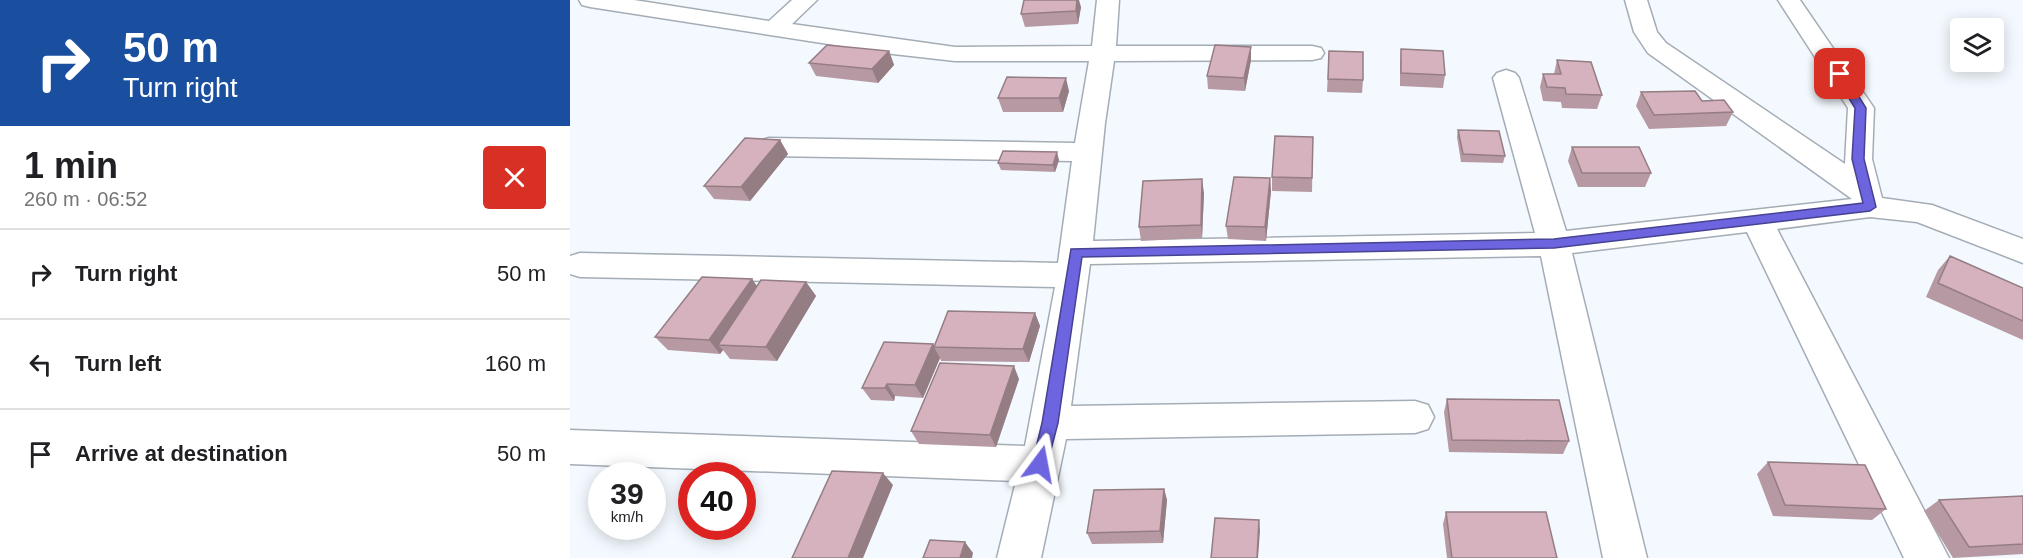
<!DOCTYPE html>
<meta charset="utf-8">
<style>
:root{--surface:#fff;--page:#f6f6f6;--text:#202124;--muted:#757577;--line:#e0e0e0}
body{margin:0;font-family:Arial,sans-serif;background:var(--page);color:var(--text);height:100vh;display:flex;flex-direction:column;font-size:22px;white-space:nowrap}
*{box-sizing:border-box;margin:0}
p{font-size:20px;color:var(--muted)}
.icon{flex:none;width:33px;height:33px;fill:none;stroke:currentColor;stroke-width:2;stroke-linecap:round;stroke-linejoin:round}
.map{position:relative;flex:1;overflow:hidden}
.drawer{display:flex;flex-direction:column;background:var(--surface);width:570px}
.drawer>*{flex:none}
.banner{background:#1a4fa0;color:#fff;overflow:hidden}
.tools{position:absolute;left:1380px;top:18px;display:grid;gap:12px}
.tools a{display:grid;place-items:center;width:54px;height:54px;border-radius:6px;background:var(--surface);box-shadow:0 3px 15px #0003;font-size:30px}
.speed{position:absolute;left:18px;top:462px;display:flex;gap:12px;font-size:30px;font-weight:700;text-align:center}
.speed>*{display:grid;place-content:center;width:78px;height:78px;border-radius:50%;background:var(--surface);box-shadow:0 3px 15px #0003;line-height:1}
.speed small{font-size:15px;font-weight:400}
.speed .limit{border:9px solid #d22;background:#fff;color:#111}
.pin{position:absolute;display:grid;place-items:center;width:51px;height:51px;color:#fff;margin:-26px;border-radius:12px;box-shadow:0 3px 9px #0006}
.me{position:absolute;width:66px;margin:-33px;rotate:13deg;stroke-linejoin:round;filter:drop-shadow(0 0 4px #0008)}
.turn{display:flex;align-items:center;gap:21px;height:126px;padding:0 24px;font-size:27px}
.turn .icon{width:78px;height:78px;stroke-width:2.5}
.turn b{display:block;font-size:42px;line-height:51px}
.round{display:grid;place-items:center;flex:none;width:63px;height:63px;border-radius:6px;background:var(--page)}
.headline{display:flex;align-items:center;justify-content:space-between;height:102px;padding:0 24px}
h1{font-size:36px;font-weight:700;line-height:45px}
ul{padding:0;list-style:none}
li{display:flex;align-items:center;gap:18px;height:90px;padding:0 24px;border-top:2px solid var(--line)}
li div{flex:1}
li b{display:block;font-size:22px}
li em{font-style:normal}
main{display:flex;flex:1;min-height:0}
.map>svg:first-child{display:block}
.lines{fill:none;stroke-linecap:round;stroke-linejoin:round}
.minor-casing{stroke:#a4adb5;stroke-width:3}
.minor{fill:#fff;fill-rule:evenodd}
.wall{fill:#b799a3}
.shaded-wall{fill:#957d84}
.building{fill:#d5b2bd;stroke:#957d84;stroke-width:1.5}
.route{fill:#6d65df;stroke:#474291;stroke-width:1.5}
</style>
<main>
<section class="drawer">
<div class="banner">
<div class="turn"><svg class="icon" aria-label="right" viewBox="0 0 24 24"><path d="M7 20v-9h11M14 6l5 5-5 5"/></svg><div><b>50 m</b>Turn right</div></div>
</div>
<div class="headline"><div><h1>1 min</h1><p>260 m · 06:52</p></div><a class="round" style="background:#d93025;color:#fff"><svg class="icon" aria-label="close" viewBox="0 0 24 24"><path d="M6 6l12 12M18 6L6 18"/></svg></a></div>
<ul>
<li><svg class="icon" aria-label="right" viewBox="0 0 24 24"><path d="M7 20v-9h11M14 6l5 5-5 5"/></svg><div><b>Turn right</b></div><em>50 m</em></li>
<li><svg class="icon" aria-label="left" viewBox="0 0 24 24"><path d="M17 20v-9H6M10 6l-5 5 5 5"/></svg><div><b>Turn left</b></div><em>160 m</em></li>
<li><svg class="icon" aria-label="arrive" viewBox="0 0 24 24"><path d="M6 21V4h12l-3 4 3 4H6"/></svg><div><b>Arrive at destination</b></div><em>50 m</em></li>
</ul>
</section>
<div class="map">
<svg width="1453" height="558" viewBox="0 0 1453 558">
<rect width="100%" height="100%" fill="#f3f9fe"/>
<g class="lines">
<defs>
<path id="minor" d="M9,0h55l135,21 23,-21h25l-25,24 163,23 137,-1 5,-46h22l-3,46h196l9,2 3,5 -3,5 -9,2 -198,1 -9,62 -12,118 442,-8 -42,-155 4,-5 9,-3 9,3 4,5 47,153 286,-32 -204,-146 -14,-21 -9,-32h22l10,32 9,11 179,121 3,-56 -70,-108h22l74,108 -2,51 10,39 50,7 91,34v24l-106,-41 -47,-5 -93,12 172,329h-45l-157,-326 -175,21 75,305h-44l-62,-302 -451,8 -19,142 344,-5 13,4 6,12 -6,12 -13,4 -349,6 -25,119h-44l19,-77 -446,-17v-34l455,16 30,-159 -475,-10 -10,-3v-18l10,-3 478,10 14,-102 -303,-5 -10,-3 -4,-6 4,-6 10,-3 306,5 14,-82h-134l-62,-7 -303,-47 -8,-2z"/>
</defs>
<!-- minor casing -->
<use href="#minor" class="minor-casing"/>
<!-- minor -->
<use href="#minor" class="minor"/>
</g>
<!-- wall -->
<path class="wall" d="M511,7l-3,17 -53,3 -4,-13z
M831,49l44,26 -2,13 -43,-2v-24z
M319,51l5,14 -16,18 -62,-7 -7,-13z
M759,51l34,29 -1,13 -35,-1z
M681,60l-6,31 -37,-2 -1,-13z
M987,60l45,35 -5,14 -35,-1 -1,-6 -18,-1 -3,-14 3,-13h11z
M499,91l-6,21h-60l-5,-14z
M1071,92l92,20 -7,14 -77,3 -13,-23z
M888,130l47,26 -2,7 -42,-1 -4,-25z
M743,137l-1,55 -40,-1v-14z
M210,140l8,14 -38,47 -36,-2 -10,-13z
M1002,147l79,26 -6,14h-67l-10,-26z
M489,160l-4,12 -54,-2 -3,-7z
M700,178l1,13 -5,50 -38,-2 -2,-13z
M634,193l-2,45 -61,3 -2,-14z
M1380,256l73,32v52l-97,-43 12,-27z
M182,279l5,8 49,-5 10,14 -39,65 -47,-2 -7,-9 -3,4 -52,-4 -13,-13z
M465,313l5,13 -11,36 -88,-1 -1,-3 -17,40 -28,-2 -1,5 -23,-1 -9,-12 71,-44 1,2z
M449,379l-23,68 -77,-3 -8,-13z
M877,399l122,42 -6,13 -114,-2 -5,-40z
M1198,462l118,47 -14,11 -99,-4 -16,-42z
M594,489l3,11 -4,43 -71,1 -5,-11z
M1453,496v58l-70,4 -29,-47 15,-11z
M876,512l111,46h-110l-4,-34z"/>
<!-- shaded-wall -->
<path class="shaded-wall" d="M507,0h2l2,7 -3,17 -2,-13z
M681,47v13l-6,31 -1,-13z
M319,51l5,14 -16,18 -6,-14z
M496,78l3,13 -6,21 -4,-14z
M210,140l8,14 -38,47 -9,-14z
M487,152l2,8 -4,12 -2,-7z
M700,178l1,13 -5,50 -1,-14z
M632,179l2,14 -2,45 -1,-13z
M182,279l10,14 -44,52 5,5 -3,4 -11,-14z
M236,282l10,14 -39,65 -11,-14z
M465,313l5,13 -11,36 -6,-13z
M363,344l2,3h-1l6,11 -17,40 -8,-13z
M444,366l5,13 -23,68 -6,-12z
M317,384l8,12 -1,5 -9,-13z
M313,473l10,12 -30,73h-15z
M594,489l3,11 -4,43 -3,-12z
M689,520l1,11 -2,27h-1z
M395,542l8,11 -1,5h-12z"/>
<!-- building -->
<path class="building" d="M454,0h53l-1,11 -55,3z
M257,45l62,6 -17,18 -63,-6z
M645,45l36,2 -7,31 -37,-2z
M831,49l42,2 2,24 -44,-2z
M759,51l34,1v28l-35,-1z
M987,60l34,2 11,33 -36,-1 -1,-6 -18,-1 -4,-13h18z
M437,77l59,1 -7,20h-61z
M1125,91l7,10 22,-1 9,12 -79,3 -13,-23z
M888,130l41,1 6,25 -42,-2z
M705,136l38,1 -1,41 -40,-1z
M175,138l35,2 -39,47 -37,-1z
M1002,147h67l12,26h-69z
M433,151l54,1 -4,13 -55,-2z
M664,177l36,1 -5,49 -39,-1z
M632,179l-1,46 -62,2 4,-46z
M1380,256l73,32v33l-85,-38z
M132,277l50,2 -43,61 -54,-3z
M191,280l45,2 -40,65 -48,-2z
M378,311l87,2 -12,36 -89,-2z
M314,342l49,2 -18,41 -28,-1 -2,4h-23z
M370,363l74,3 -24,69 -79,-4z
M877,399l112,1 10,41 -117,-1z
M1198,462l97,3 21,44 -101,-4z
M262,471l51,2 -35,85h-56z
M594,489l-4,42 -73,2 7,-43z
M1453,496v48l-54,3 -30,-47z
M876,512h100l11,46h-105z
M645,518l44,2 -2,38h-46z
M360,540l35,2 -5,16h-37z"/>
<!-- route -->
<path class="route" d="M1270,70l3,1 23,37 -2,51 12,48 -6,4 -316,37 -472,9 -24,166 -12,46 -6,2 -5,-2 -3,-5 10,-41 29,-174 483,-10 309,-36 -11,-44 3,-51 -21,-34z"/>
</svg>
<div class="tools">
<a><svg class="icon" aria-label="layers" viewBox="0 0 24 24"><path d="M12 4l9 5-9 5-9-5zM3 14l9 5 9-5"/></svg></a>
</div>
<div class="speed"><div>39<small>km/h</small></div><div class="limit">40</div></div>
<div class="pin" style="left:1270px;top:74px;background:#d93025"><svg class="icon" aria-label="arrive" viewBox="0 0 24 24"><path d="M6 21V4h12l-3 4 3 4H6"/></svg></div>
<svg class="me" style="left:470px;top:464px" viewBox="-20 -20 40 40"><path d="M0-17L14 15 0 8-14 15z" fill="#6d65df" stroke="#fff" stroke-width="4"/></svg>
</div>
</main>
